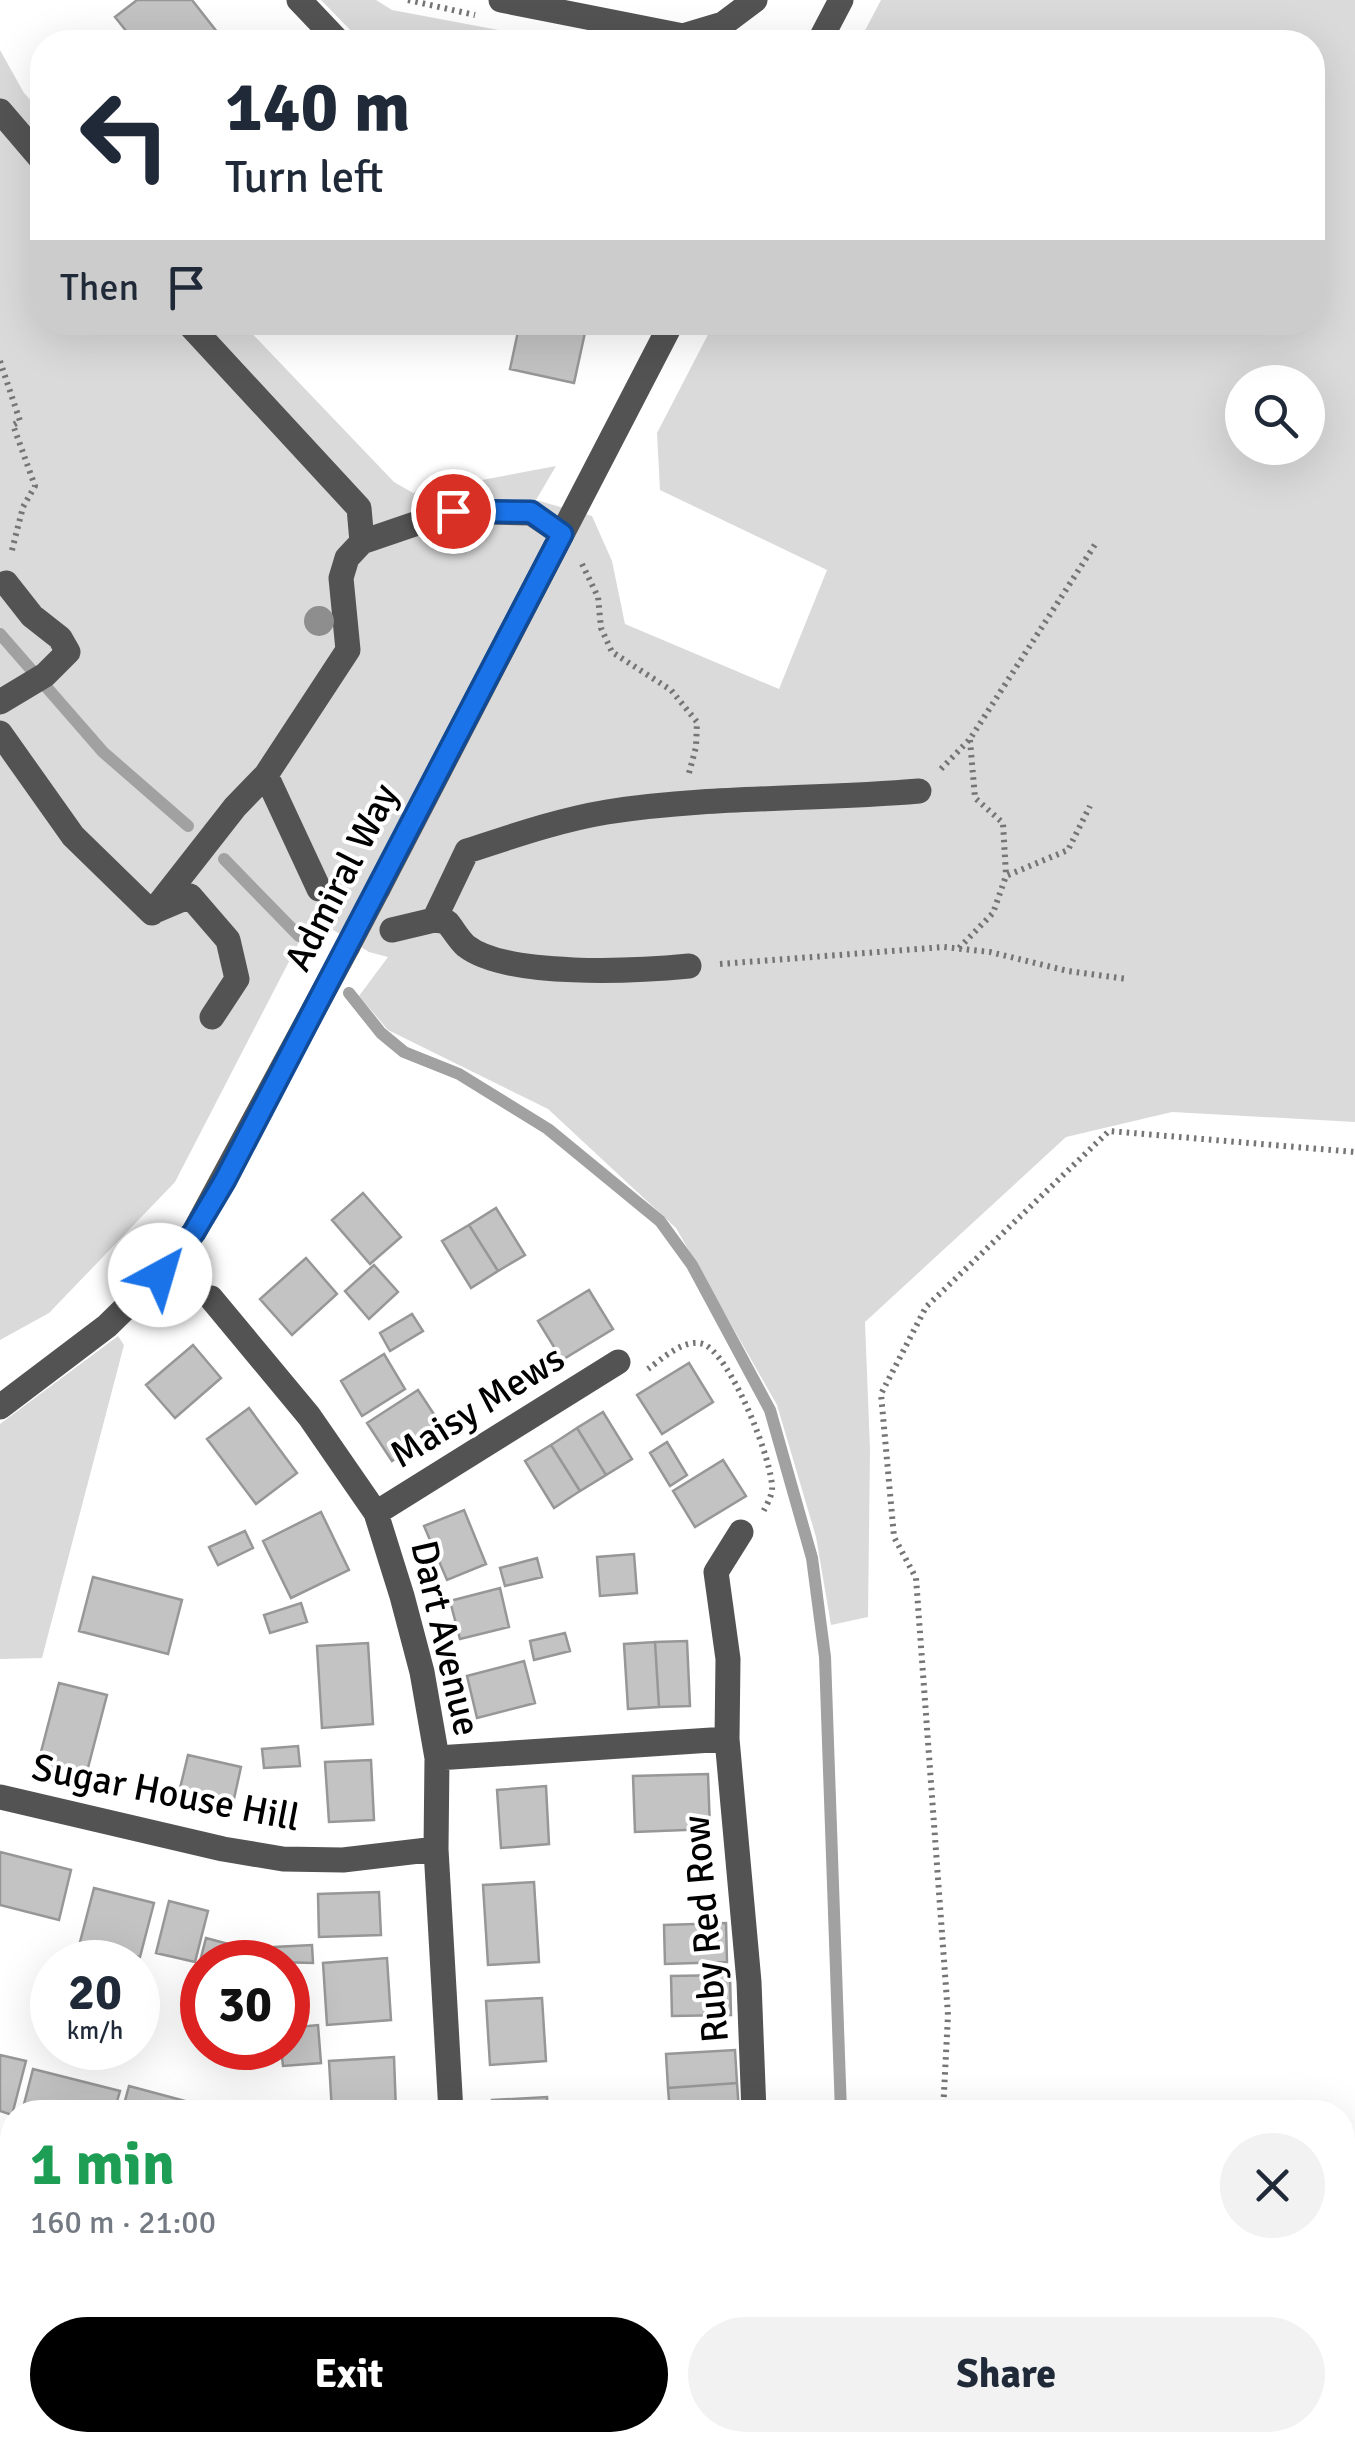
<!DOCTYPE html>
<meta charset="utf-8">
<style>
:root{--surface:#fff;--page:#f2f2f3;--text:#1f2937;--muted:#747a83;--accent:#000}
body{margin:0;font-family:Signika,sans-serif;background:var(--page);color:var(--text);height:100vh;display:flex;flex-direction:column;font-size:38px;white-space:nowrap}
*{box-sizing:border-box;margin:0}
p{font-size:32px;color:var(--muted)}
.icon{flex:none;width:55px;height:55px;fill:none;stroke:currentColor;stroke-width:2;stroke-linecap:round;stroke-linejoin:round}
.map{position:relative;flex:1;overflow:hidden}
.details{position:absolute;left:0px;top:2100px;width:1355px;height:352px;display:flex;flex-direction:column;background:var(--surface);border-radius:40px 40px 0 0;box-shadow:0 10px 40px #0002}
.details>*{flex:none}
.guide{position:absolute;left:30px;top:30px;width:1295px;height:305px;border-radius:40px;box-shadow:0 10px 40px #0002;background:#fff;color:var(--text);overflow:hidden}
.fabs{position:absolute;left:1225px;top:365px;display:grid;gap:20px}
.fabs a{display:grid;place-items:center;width:100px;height:100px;border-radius:50%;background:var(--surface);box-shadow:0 10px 40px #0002;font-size:50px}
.speed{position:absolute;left:30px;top:1940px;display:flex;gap:20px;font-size:50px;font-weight:700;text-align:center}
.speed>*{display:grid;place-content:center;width:130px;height:130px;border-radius:50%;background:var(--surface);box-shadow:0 10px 40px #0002;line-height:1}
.speed small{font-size:25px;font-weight:400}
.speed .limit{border:15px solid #d22;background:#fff;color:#111}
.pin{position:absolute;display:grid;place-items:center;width:85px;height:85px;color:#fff;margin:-42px;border:5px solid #fff;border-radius:50%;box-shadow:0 2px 10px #0007}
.me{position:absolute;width:110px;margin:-55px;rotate:39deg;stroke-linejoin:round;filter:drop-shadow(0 0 8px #0008)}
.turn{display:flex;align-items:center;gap:35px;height:210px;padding:0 30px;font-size:45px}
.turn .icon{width:130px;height:130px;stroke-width:2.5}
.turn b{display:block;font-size:70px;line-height:85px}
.then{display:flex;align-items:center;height:95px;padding:0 30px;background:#0003;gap:20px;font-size:38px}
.round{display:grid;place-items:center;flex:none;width:105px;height:105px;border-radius:52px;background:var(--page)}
.headline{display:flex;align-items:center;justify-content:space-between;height:170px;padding:0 30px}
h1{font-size:60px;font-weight:700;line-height:75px;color:#1e9e55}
.cta{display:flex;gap:20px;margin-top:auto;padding:20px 30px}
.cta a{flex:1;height:115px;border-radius:60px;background:var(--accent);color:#fff;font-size:40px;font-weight:700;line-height:115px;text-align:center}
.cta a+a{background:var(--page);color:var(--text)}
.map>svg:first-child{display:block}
.green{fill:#dadada;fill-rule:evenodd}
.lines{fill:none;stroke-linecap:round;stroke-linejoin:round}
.stream{stroke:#a1a1a1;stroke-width:12}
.building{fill:#c3c3c3;stroke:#979797;stroke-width:2.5}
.minor-tunnel{stroke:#d9d9d9;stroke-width:25;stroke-dasharray:25 12;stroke-linecap:butt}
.path{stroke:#757575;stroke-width:6;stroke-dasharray:2.5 5;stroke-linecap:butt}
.minor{stroke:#535353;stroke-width:25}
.minor-bridge{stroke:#535353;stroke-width:25}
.tree{fill:#8e8e8e}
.route-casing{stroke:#114b97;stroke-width:25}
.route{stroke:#1a73e8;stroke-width:18}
.labels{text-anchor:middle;stroke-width:8;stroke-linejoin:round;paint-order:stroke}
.street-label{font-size:38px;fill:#000;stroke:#fff}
</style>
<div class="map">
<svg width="1355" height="2451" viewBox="0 0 1355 2451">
<rect width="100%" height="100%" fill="#fff"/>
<!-- green -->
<path class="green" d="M321,0h55l16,10 117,22 -3,7 -13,3h-131z
M881,0h474v1122l-183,-10 -106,25 -201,185 5,127 -2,168 -37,8 -15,-88 -39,-132 -101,-177 -128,-119 -160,-79 -29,-34 29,-39 -19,-5 -57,-35 -137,265 -126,131 -49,27v-1290l24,43 18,19v210l200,1 152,159 19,11 143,-27 -20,34 56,16 20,45 13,63 154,65 48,-119 -167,-80 -3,-57 57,-110 598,-1v-280h-453zM1242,382h66v66h-66z
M118,1336l6,9 -82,313 -42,1v-235z
M876,2440h9l459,11h-465z"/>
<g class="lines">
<!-- stream -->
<path class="stream" d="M0,634l103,118 85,74
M224,859l75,77
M349,993l32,40 23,19 55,22 89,55 112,92 32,44 78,145 42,148 13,99 16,455
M855,2440v11"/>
</g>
<!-- building -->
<path class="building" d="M137,0h55l29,37 -8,5h-78l-20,-25z
M520,322h38l28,6 -12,55 -64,-14z
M363,1193l38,44 -31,27 -38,-44z
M496,1208l29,47 -27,16 -29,-46z
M469,1225l29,46 -27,17 -29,-47z
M306,1258l31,36 -45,41 -32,-36z
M374,1265l24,27 -29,27 -24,-28z
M589,1290l24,39 -51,31 -24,-39z
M412,1314l11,17 -33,20 -10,-18z
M193,1345l28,33 -46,40 -29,-33z
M384,1354l21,35 -43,27 -21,-35z
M689,1363l24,39 -51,32 -25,-39z
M418,1390l25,38 -51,33 -25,-38z
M249,1408l48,65 -41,31 -49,-65z
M603,1412l29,47 -26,16 -29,-47z
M577,1428l29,47 -26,16 -29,-46z
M667,1442l20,33 -17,11 -20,-33z
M551,1445l29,46 -26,17 -29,-47z
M723,1460l23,36 -51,31 -22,-36z
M464,1510l22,54 -39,16 -23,-54z
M321,1512l28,58 -58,28 -28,-57z
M245,1531l8,17 -35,17 -9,-18z
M634,1554l3,39 -37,3 -3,-39z
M537,1558l5,19 -37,9 -5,-18z
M93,1577l89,23 -14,54 -89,-23z
M500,1588l9,39 -49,12 -10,-38z
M301,1603l6,19 -37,11 -6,-18z
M565,1633l5,18 -36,9 -4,-19z
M687,1641l3,65 -31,1 -4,-65z
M655,1642l4,65 -31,2 -4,-65z
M368,1643l5,81 -51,4 -5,-82z
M524,1661l11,42 -58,15 -10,-42z
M59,1683l48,12 -23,88 -48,-12z
M298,1746l2,20 -36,2 -2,-19z
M188,1755l53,12 -11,50 -54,-12z
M371,1760l3,60 -45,2 -4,-60z
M708,1774l2,55 -75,3 -2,-56z
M546,1786l3,58 -48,4 -4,-58z
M0,1852l71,18 -12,50 -59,-15z
M534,1882l5,80 -51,3 -5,-80z
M94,1888l60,15 -14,54 -60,-15z
M379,1892l2,43 -62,2 -1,-43z
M169,1901l39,10 -13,51 -39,-9z
M726,1923l1,39 -62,2 -1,-39z
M206,1938l41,11 -3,13h-42v21l-7,-2z
M312,1945l1,18 -38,-1 -1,-15z
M387,1958l4,62 -64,5 -4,-62z
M730,1975l1,40 -59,1 -1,-40z
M542,1998l4,63 -56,4 -4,-64z
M318,2025l3,38 -38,3 -2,-18h7v-20z
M735,2050l2,33 -69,5 -2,-34z
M0,2055l26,6 -14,54 -12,-4z
M394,2057l2,55h-64l-3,-51z
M33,2069l87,22 -6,21h-92z
M737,2083l2,29h-69l-2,-24z
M129,2086l90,24 -1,2h-96z
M547,2097l1,15h-56v-12z
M12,2251v88l-12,-3v-37z
M499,2440h51l-3,11h-51z
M602,2440h42l1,11h-42z
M669,2440h47v11h-48z"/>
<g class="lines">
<!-- minor-tunnel -->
<path class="minor-tunnel" d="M319,889l73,41"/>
<!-- path -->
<path class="path" d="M408,0l67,15
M0,361l20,60 -7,4 22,61 -12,21 -12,47
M582,564l16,33 3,31 11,24 59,38 26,32 -1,25 -7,26
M970,740l5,58 28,25 3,52
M941,769l29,-30 126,-196
M959,948l34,-35 13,-37 62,-26 22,-44
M720,964l224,-17 46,5 78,19 59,8
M648,1369c14,-10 36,-31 55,-25 27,9 71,119 69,146 -1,8 -6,16 -9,22
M943,2112l5,-97 -32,-437 -22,-41 -13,-143 45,-87 183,-176 246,21
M1342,2435h13
M925,2440l4,11
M116,2451l3,-11"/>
<!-- minor -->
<path class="minor" d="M299,0l40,42
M501,0l182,36 6,6
M683,36l40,-12 32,-24
M819,42l22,-42
M0,111l42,49
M187,322l172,186 3,34
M0,702l45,-27 23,-23 -8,-14 -28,-22 -26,-33
M0,733l73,103 79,77 83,-106 31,-32 82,-125 -7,-72 6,-20 15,-16 91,-31 78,2 31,21
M266,775l53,114
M378,889l294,-567
M157,910l33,-14 38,44 9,39 -25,38
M434,920l33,-69c46,-15 92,-31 140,-39 102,-16 208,-12 312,-21
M392,930l42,-10 13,2c6,7 12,18 19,24 41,32 171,25 223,20
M211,1298l98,118 67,97 26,83 20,76 15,86 -1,91 15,263
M0,1407l107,-81 52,-51 35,-43 154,-286
M376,1513l242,-151
M741,1532l-25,40 12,87 -1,80 22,243 5,130
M437,1758l290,-19
M0,1797l223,52 60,10 60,1 93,-11
M0,2183l12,3
M0,2418l12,3
M750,2440l2,11
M455,2451l3,-11"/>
<!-- minor-bridge -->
<path class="minor-bridge" d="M348,946l30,-57"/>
</g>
<!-- trees -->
<circle class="tree" cx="319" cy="621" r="15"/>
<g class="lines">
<defs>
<path id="route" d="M160,1275l34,-43 31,-52 337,-646 -31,-22 -78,-1"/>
</defs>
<!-- route casing -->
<use href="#route" class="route-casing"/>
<!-- route -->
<use href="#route" class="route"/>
</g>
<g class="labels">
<!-- street labels -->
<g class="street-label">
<text transform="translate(341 877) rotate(-63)" y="13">Admiral Way</text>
<text transform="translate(477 1406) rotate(-32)" y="13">Maisy Mews</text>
<text transform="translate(446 1638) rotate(77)" y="13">Dart Avenue</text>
<text transform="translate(166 1792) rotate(11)" y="13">Sugar House Hill</text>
<text transform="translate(705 1929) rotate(-95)" y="13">Ruby Red Row</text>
</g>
</g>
</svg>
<div class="fabs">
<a><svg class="icon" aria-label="search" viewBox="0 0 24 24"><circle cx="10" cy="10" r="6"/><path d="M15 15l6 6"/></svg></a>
</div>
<div class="speed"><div>20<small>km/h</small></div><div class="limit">30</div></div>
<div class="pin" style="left:453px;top:511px;background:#d93025"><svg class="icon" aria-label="arrive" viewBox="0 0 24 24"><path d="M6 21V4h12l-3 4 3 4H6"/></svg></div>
<svg class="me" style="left:160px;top:1275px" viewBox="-20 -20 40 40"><circle r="19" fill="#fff"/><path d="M0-13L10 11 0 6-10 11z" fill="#1a73e8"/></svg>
<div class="guide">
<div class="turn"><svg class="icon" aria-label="left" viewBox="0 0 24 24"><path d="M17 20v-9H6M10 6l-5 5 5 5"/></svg><div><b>140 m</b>Turn left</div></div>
<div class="then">Then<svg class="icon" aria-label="arrive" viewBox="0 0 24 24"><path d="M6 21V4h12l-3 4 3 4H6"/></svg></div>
</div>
<section class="details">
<div class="headline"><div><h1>1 min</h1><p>160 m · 21:00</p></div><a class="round"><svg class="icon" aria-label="close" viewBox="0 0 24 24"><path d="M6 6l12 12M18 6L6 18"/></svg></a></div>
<div class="cta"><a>Exit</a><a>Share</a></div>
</section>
</div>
